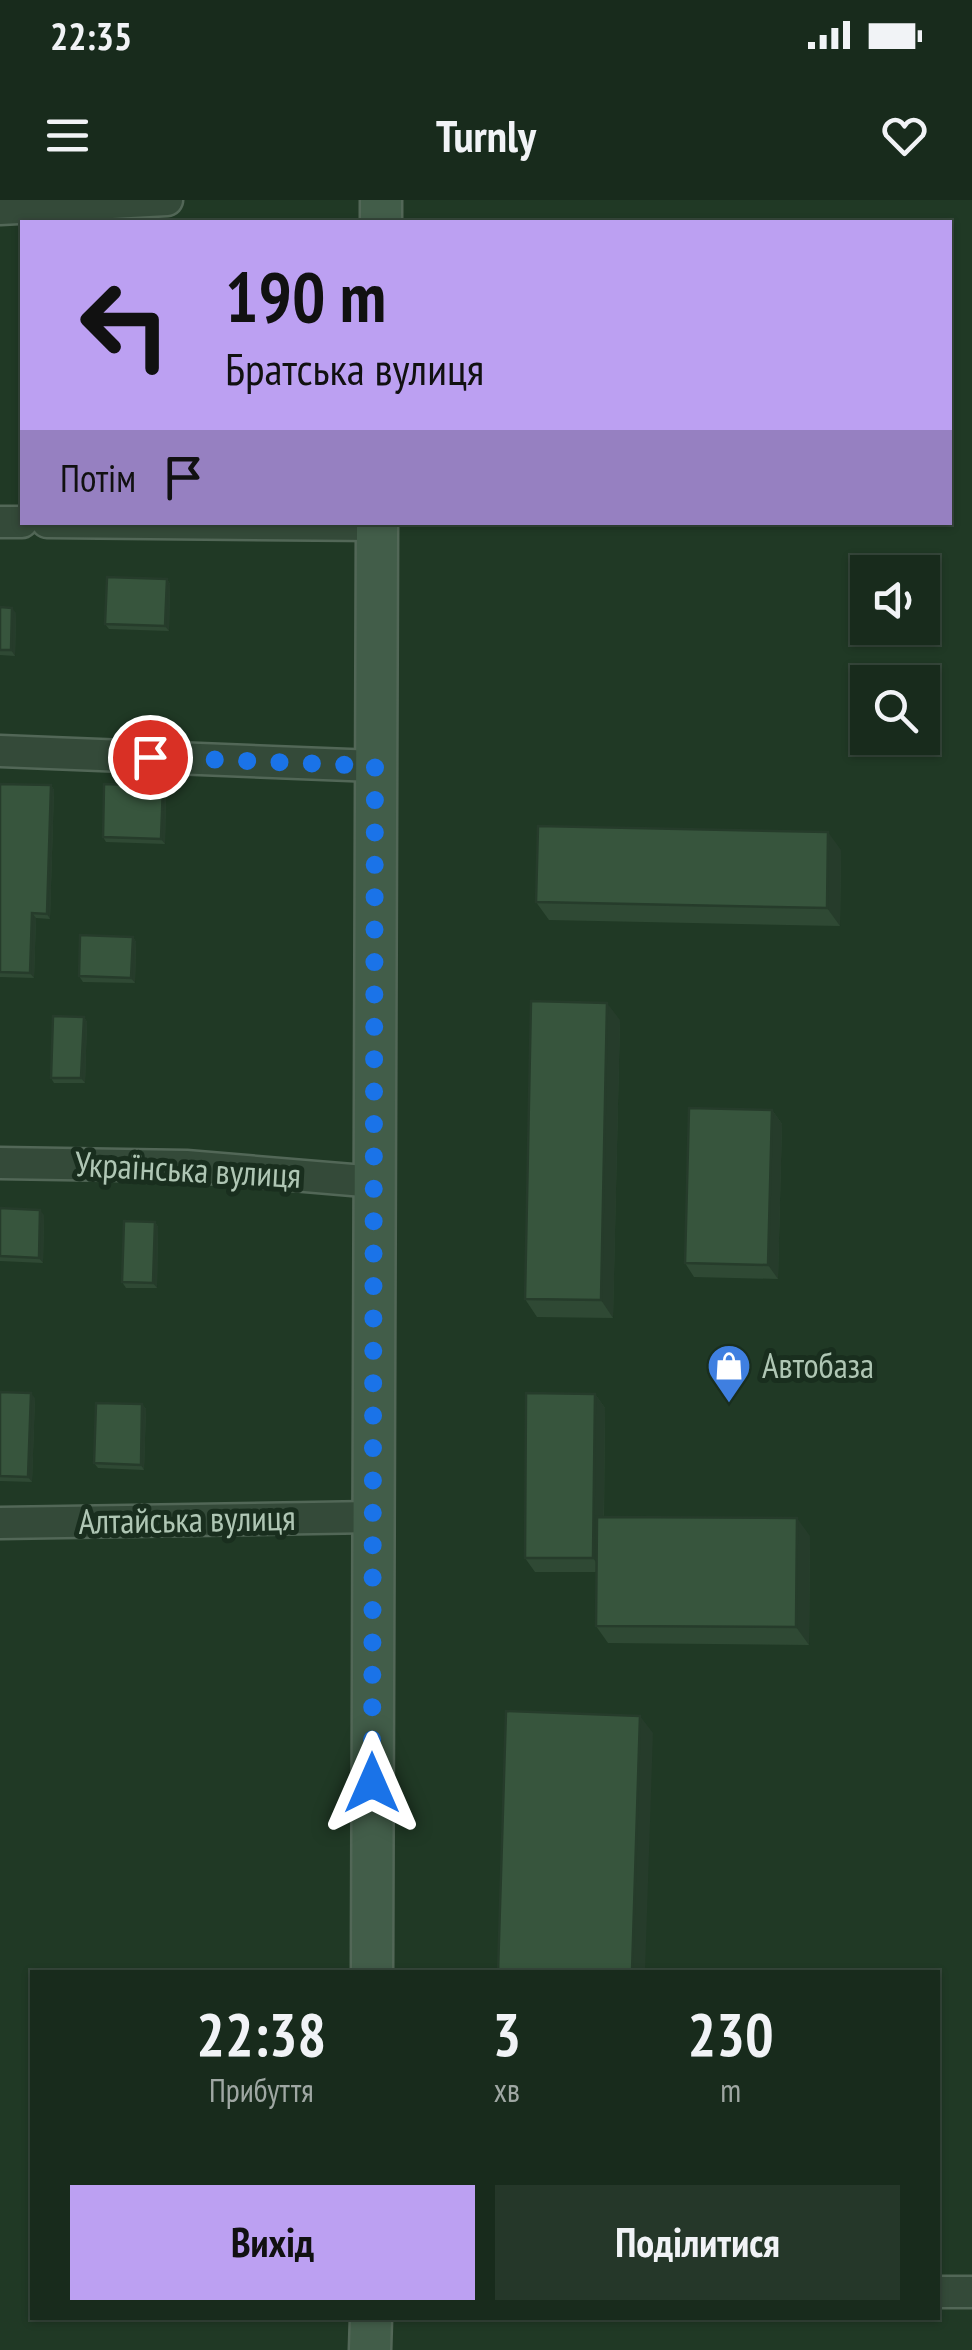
<!DOCTYPE html>
<html lang="uk">
<meta charset="utf-8">
<style>
:root{--surface:#182b1c;--page:#253729;--text:#f1f3f6;--muted:#9fa7a3;--line:#36473b;--accent:#bca0f2}
body{margin:0;font-family:"PT Sans Narrow",sans-serif;background:var(--page);color:var(--text);height:100vh;display:flex;flex-direction:column;font-size:38px;white-space:nowrap}
*{box-sizing:border-box;margin:0}
p{font-size:32px;color:var(--muted)}
.icon{flex:none;width:55px;height:55px;fill:none;stroke:currentColor;stroke-width:2;stroke-linecap:round;stroke-linejoin:round}
.map{position:relative;flex:1;overflow:hidden}
.sheet{position:absolute;left:30px;top:1770px;width:910px;height:350px;display:flex;flex-direction:column;background:var(--surface);border-radius:0px;box-shadow:0 2px 8px #0004,0 0 0 2px var(--line)}
.sheet>*{flex:none}
.top-card{position:absolute;left:20px;top:20px;width:932px;height:305px;border-radius:0px;box-shadow:0 2px 8px #0004,0 0 0 2px var(--line);background:#bca0f2;color:#111;overflow:hidden}
.controls{position:absolute;left:850px;top:355px;display:grid;gap:20px}
.controls a{display:grid;place-items:center;width:90px;height:90px;border-radius:0px;background:var(--surface);box-shadow:0 2px 8px #0004,0 0 0 2px var(--line);font-size:50px}
.pin{position:absolute;display:grid;place-items:center;width:85px;height:85px;color:#fff;margin:-42px;border:5px solid #fff;border-radius:50%;box-shadow:0 2px 10px #0007}
.me{position:absolute;width:110px;margin:-55px;rotate:0deg;stroke-linejoin:round;filter:drop-shadow(0 0 8px #0008)}
.turn{display:flex;align-items:center;gap:35px;height:210px;padding:0 40px;font-size:45px}
.turn .icon{width:130px;height:130px;stroke-width:2.5}
.turn b{display:block;font-size:70px;line-height:85px}
.then{display:flex;align-items:center;height:95px;padding:0 40px;background:#0003;gap:20px;font-size:38px}
.eta{display:flex;justify-content:space-evenly;align-items:center;height:170px;text-align:center}
.eta b{font-size:60px;font-weight:600;line-height:70px}
.cta{display:flex;gap:20px;margin-top:auto;padding:20px 40px}
.cta a{flex:1;height:115px;border-radius:0px;background:var(--accent);color:#111;font-size:40px;font-weight:600;line-height:115px;text-align:center}
.cta a+a{background:var(--page);color:var(--text)}
.status{display:flex;justify-content:space-between;align-items:center;height:70px;padding:0 50px;background:var(--surface);direction:ltr}
.status svg{height:28px;fill:currentColor}
header{display:flex;justify-content:space-between;align-items:center;height:130px;padding:0 40px;background:var(--surface);font-size:45px;font-weight:600}
.map>svg:first-child{display:block}
.lines{fill:none;stroke-linecap:round;stroke-linejoin:round}
.minor-casing{stroke:#526757;stroke-width:35}
.secondary-casing{stroke:#526757;stroke-width:45}
.minor{stroke:#344a39;stroke-width:30}
.secondary{stroke:#425d49;stroke-width:40}
.wall{fill:#2f4934}
.shaded-wall{fill:#263c2b}
.building{fill:#37553d;stroke:#263c2b;stroke-width:2.5}
.route{stroke:#1a73e8;stroke-width:18;stroke-dasharray:0 32.4}
.labels{text-anchor:middle;stroke-width:10;stroke-linejoin:round;paint-order:stroke}
.street-label{font-size:35px;fill:#afc6b4;stroke:#192e1e}
.poi-label{font-size:35px;fill:#afc6b4;stroke:#192e1e;text-anchor:start}
</style>
<div class="status"><b>22:35</b><svg viewBox="0 0 49 12"><path d="M0 12V9h3v3zM5 12V6h3v6zM10 12V3h3v9zM15 12V0h3v12zM26 1h20v11H26zM47 4h2v5h-2z"/></svg></div>
<header><svg class="icon" aria-label="menu" viewBox="0 0 24 24"><path d="M4 6h16M4 12h16M4 18h16"/></svg>Turnly<svg class="icon" aria-label="heart" viewBox="0 0 24 24"><path d="M12 20l-8-8c-3-5 5-10 8-4 3-6 11-1 8 4z"/></svg></header>
<div class="map">
<svg width="972" height="2150" viewBox="0 0 972 2150">
<rect width="100%" height="100%" fill="#203925"/>
<g class="lines">
<defs>
<path id="minor" d="M0,9l167,-9
M0,322h22
M47,322l330,3
M0,551l375,15
M0,963l186,3 190,16
M0,1323l373,-6
M938,2092h34"/>
<path id="secondary" d="M381,22v-22
M372,1772l5,-1450
M370,2150l1,-32"/>
</defs>
<!-- minor casing -->
<use href="#minor" class="minor-casing"/>
<!-- secondary casing -->
<use href="#secondary" class="secondary-casing"/>
<!-- minor -->
<use href="#minor" class="minor"/>
<!-- secondary -->
<use href="#secondary" class="secondary"/>
</g>
<!-- wall -->
<path class="wall" d="M167,379l3,5 -1,47 -60,-2 -4,-5z
M0,407l16,6 -1,43 -15,-1z
M0,584l51,1 3,5 -4,129 -14,-1 -2,60 -34,-1z
M163,586l3,5 -1,53 -59,-2 -3,-5z
M841,650l-1,76 -291,-6 -13,-18z
M133,737l3,5 -1,41 -52,-1 -4,-6z
M84,817l3,5 -2,61h-31l-3,-5z
M620,820l-7,298 -76,-1 -12,-18z
M772,910l10,14 -4,155 -84,-2 -9,-14z
M0,1008l44,7 -1,48 -43,-2z
M155,1022l3,5 -1,61h-31l-4,-6z
M0,1192l35,6 -3,84 -32,-1z
M595,1194l10,14 -1,109 206,19 -1,109 -201,-2 -12,-17v-54h-61l-10,-14z
M142,1204l4,5 -2,61 -46,-2 -4,-5z"/>
<!-- shaded-wall -->
<path class="shaded-wall" d="M167,379l3,5 -1,47 -4,-5z
M12,408l4,5 -1,43 -4,-6z
M51,585l3,5 -4,129 -3,-5z
M163,586l3,5 -1,53 -4,-5z
M828,632l13,18 -1,76 -13,-18z
M32,713l4,5 -2,60 -4,-5z
M133,737l3,5 -1,41 -4,-5z
M607,803l13,17 -7,298 -12,-18z
M84,817l3,5 -2,61 -4,-5z
M772,910l10,14 -4,155 -10,-14z
M40,1010l4,5 -1,48 -4,-5z
M155,1022l3,5 -1,61 -4,-5z
M31,1193l4,5 -3,84 -4,-5z
M595,1194l10,14 -2,164 -10,-14z
M142,1204l4,5 -2,61 -3,-5z
M797,1318l13,18 -1,109 -13,-18z
M640,1516l13,17 -8,239h-13z"/>
<!-- building -->
<path class="building" d="M107,377l60,2 -2,47 -60,-2z
M0,407l12,1 -1,42h-11z
M0,584l51,1 -4,129 -15,-1 -2,60 -30,-1z
M104,584l59,2 -2,53 -58,-2z
M538,626l290,6 -1,76 -291,-6z
M80,735l53,2 -2,41 -52,-2z
M531,801l76,2 -6,297 -76,-1z
M53,816l31,1 -3,61h-30z
M689,908l83,2 -4,155 -83,-2z
M0,1008l40,2 -1,48 -39,-2z
M124,1021l31,1 -2,61 -31,-1z
M0,1192l31,1 -3,84 -28,-1z
M526,1193l69,1 -2,164h-68z
M96,1203l46,1 -1,61 -47,-2z
M597,1317l200,1 -1,109 -200,-1z
M506,1511l134,5 -8,256h-134z"/>
<g class="lines">
<!-- route -->
<path class="route" d="M150,557l225,9 -3,1017"/>
</g>
<!-- icons -->
<defs>
<symbol id="shop-pin" viewBox="-11 -11 22 30"><path d="M0 17L-7.5 6A9.5 9.5 0 1 1 7.5 6Z" fill="#3f7fe0" stroke="#192e1e"/><path d="M-5-2.5h2.3a2.7 3.5 0 0 1 5.4 0H5L5.5 6h-11ZM-1.5-2.5h3a1.5 2.3 0 0 0-3 0Z" fill="#fff"/></symbol>
</defs>
<g fill-rule="evenodd">
<use href="#shop-pin" x="704" y="1141" width="50" height="68"/>
</g>
<g class="labels">
<!-- street labels -->
<g class="street-label">
<text transform="translate(188 970) rotate(3)" y="12">Українська вулиця</text>
<text transform="translate(187 1320) rotate(-1)" y="12">Алтайська вулиця</text>
</g>
<!-- poi labels -->
<g class="poi-label">
<text x="762" y="1178">Автобаза</text>
</g>
</g>
</svg>
<div class="controls">
<a><svg class="icon" aria-label="sound" viewBox="0 0 24 24"><path d="M4 9h4l5-4v14l-5-4H4zM17 9q2 3 0 6"/></svg></a>
<a><svg class="icon" aria-label="search" viewBox="0 0 24 24"><circle cx="10" cy="10" r="6"/><path d="M15 15l6 6"/></svg></a>
</div>
<div class="pin" style="left:150px;top:557px;background:#d93025"><svg class="icon" aria-label="arrive" viewBox="0 0 24 24"><path d="M6 21V4h12l-3 4 3 4H6"/></svg></div>
<svg class="me" style="left:372px;top:1583px" viewBox="-20 -20 40 40"><path d="M0-17L14 15 0 8-14 15z" fill="#1a73e8" stroke="#fff" stroke-width="4"/></svg>
<div class="top-card">
<div class="turn"><svg class="icon" aria-label="left" viewBox="0 0 24 24"><path d="M17 20v-9H6M10 6l-5 5 5 5"/></svg><div><b>190 m</b>Братська вулиця</div></div>
<div class="then">Потім<svg class="icon" aria-label="arrive" viewBox="0 0 24 24"><path d="M6 21V4h12l-3 4 3 4H6"/></svg></div>
</div>
<section class="sheet">
<div class="eta">
<div><b>22:38</b><p>Прибуття</p></div>
<div><b>3</b><p>хв</p></div>
<div><b>230</b><p>m</p></div>
</div>
<div class="cta"><a>Вихід</a><a>Поділитися</a></div>
</section>
</div>
